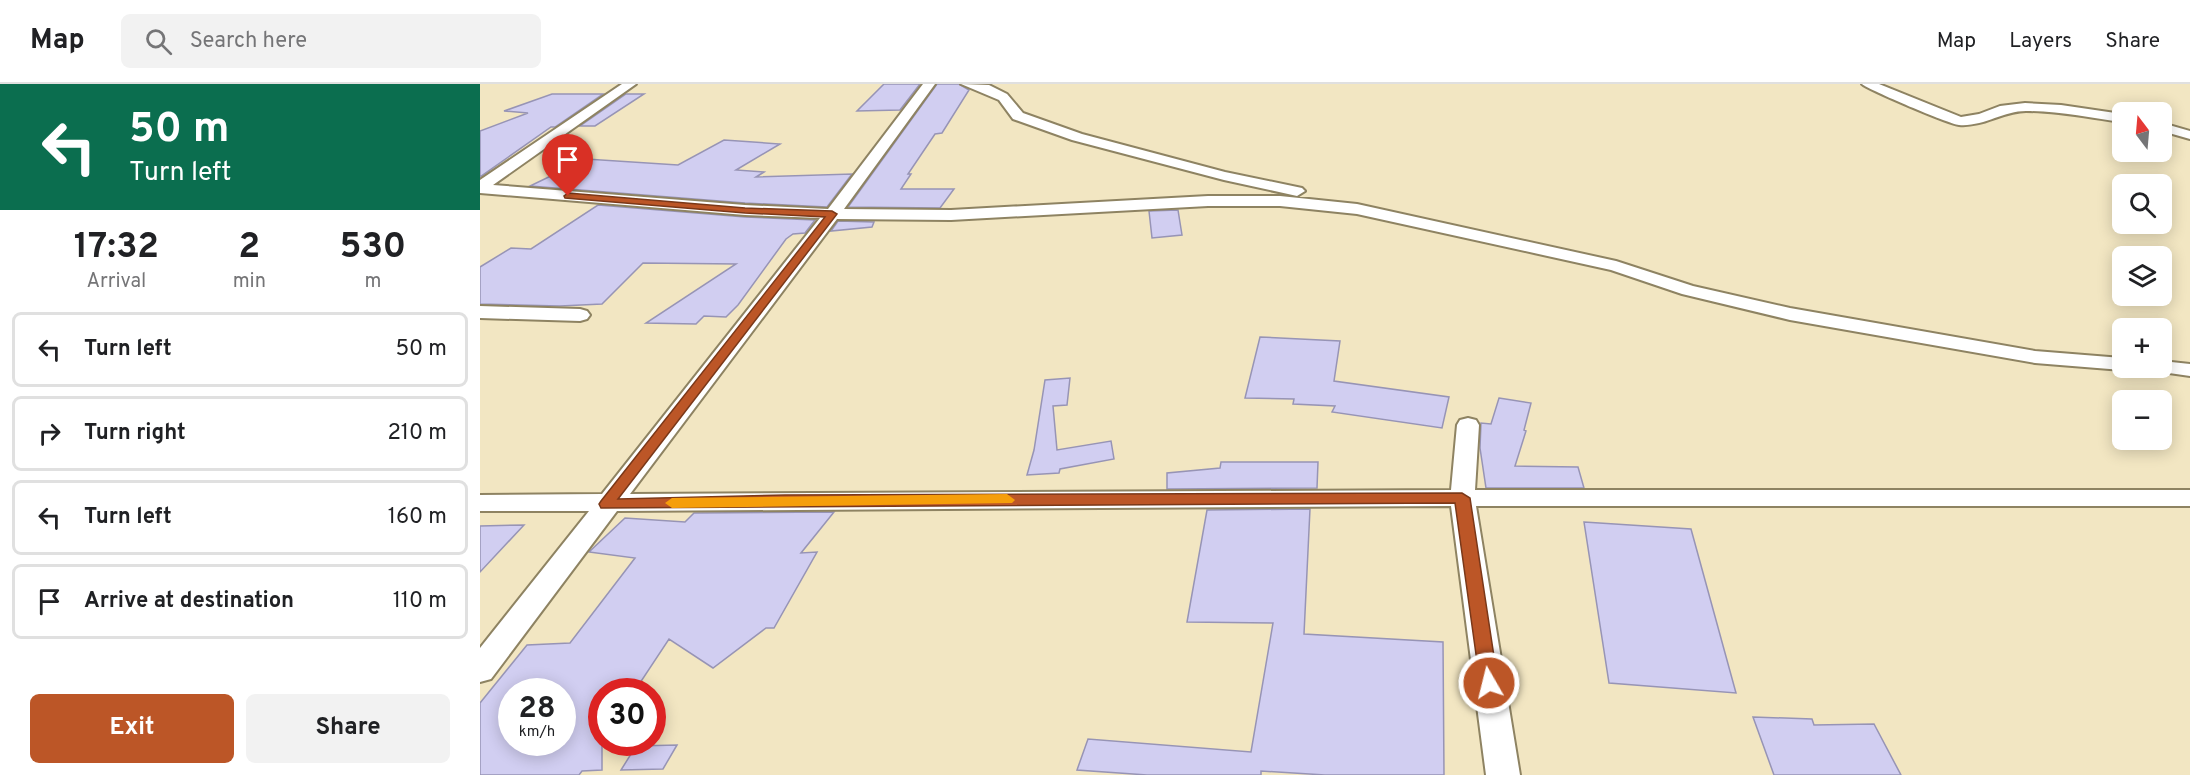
<!DOCTYPE html>
<meta charset="utf-8">
<style>
:root{--surface:#fff;--page:#f2f2f2;--text:#202124;--muted:#757577;--line:#e0e0e0;--accent:#bc5627}
body{margin:0;font-family:Overpass,sans-serif;background:var(--page);color:var(--text);height:100vh;display:flex;flex-direction:column;font-size:22px;white-space:nowrap}
*{box-sizing:border-box;margin:0}
p{font-size:20px;color:var(--muted)}
.icon{flex:none;width:33px;height:33px;fill:none;stroke:currentColor;stroke-width:2;stroke-linecap:round;stroke-linejoin:round}
.map{position:relative;flex:1;overflow:hidden}
.panel{display:flex;flex-direction:column;background:var(--surface);width:480px}
.panel>*{flex:none}
.banner{background:#0b6e4f;color:#fff;overflow:hidden}
.needle{width:39px;rotate:344deg}
.fabs{position:absolute;left:1632px;top:18px;display:grid;gap:12px}
.fabs a{display:grid;place-items:center;width:60px;height:60px;border-radius:9px;background:var(--surface);box-shadow:0 3px 15px #0003;font-size:30px}
.speed{position:absolute;left:18px;top:594px;display:flex;gap:12px;font-size:30px;font-weight:700;text-align:center}
.speed>*{display:grid;place-content:center;width:78px;height:78px;border-radius:50%;background:var(--surface);box-shadow:0 3px 15px #0003;line-height:1}
.speed small{font-size:15px;font-weight:400}
.speed .limit{border:9px solid #d22;background:#fff;color:#111}
.pin{position:absolute;display:grid;place-items:center;width:51px;height:51px;color:#fff;margin:-62px -26px;border-radius:50% 50% 50% 0;rotate:-45deg;box-shadow:0 0 6px #0007}
.pin .icon{rotate:45deg}
.me{position:absolute;width:66px;margin:-33px;rotate:352deg;stroke-linejoin:round;filter:drop-shadow(0 0 4px #0008)}
.turn{display:flex;align-items:center;gap:21px;height:126px;padding:0 30px;font-size:27px}
.turn .icon{width:78px;height:78px;stroke-width:2.5}
.turn b{display:block;font-size:42px;line-height:51px}
.eta{display:flex;justify-content:space-evenly;align-items:center;height:102px;text-align:center}
.eta b{font-size:36px;font-weight:700;line-height:42px}
.button{display:flex;gap:12px;margin-top:auto;padding:12px 30px}
.button a{flex:1;height:69px;border-radius:9px;background:var(--accent);color:#fff;font-size:24px;font-weight:700;line-height:69px;text-align:center}
.button a+a{background:var(--page);color:var(--text)}
ul{padding:0;list-style:none}
li{display:flex;align-items:center;gap:18px;height:75px;margin:0 12px 9px;padding:0 18px;border:3px solid var(--line);border-radius:9px}
li div{flex:1}
li b{display:block;font-size:22px}
li em{font-style:normal}
header{display:flex;align-items:center;gap:36px;box-sizing:border-box;height:84px;padding:0 30px;background:var(--surface);border-bottom:2px solid var(--line)}
header strong{font-size:28px}
nav{display:flex;gap:33px;margin-inline-start:auto;font-size:21px}
.search{width:420px;height:54px;background:var(--page);display:flex;align-items:center;gap:15px;box-sizing:border-box;padding:0 21px;border-radius:9px;color:var(--muted);font-size:22px}
main{display:flex;flex:1;min-height:0}
.map>svg:first-child{display:block}
.building{fill:#d1cef1;stroke:#9794b5;stroke-width:1.5;fill-rule:evenodd}
.lines{fill:none;stroke-linecap:round;stroke-linejoin:round}
.street-casing{stroke:#8e8362;stroke-width:4}
.street{fill:#fff;fill-rule:evenodd}
.route{fill:#bc5627;stroke:#7a3819;stroke-width:1.5}
.slow{fill:#f59e0b}
</style>
<header>
<strong>Map</strong>
<div class="search"><svg class="icon" aria-label="search" viewBox="0 0 24 24"><circle cx="10" cy="10" r="6"/><path d="M15 15l6 6"/></svg>Search here</div>
<nav><a>Map</a><a>Layers</a><a>Share</a></nav>
</header>
<main>
<section class="panel">
<div class="banner">
<div class="turn"><svg class="icon" aria-label="left" viewBox="0 0 24 24"><path d="M17 20v-9H6M10 6l-5 5 5 5"/></svg><div><b>50 m</b>Turn left</div></div>
</div>
<div class="eta">
<div><b>17:32</b><p>Arrival</p></div>
<div><b>2</b><p>min</p></div>
<div><b>530</b><p>m</p></div>
</div>
<ul>
<li><svg class="icon" aria-label="left" viewBox="0 0 24 24"><path d="M17 20v-9H6M10 6l-5 5 5 5"/></svg><div><b>Turn left</b></div><em>50 m</em></li>
<li><svg class="icon" aria-label="right" viewBox="0 0 24 24"><path d="M7 20v-9h11M14 6l5 5-5 5"/></svg><div><b>Turn right</b></div><em>210 m</em></li>
<li><svg class="icon" aria-label="left" viewBox="0 0 24 24"><path d="M17 20v-9H6M10 6l-5 5 5 5"/></svg><div><b>Turn left</b></div><em>160 m</em></li>
<li><svg class="icon" aria-label="arrive" viewBox="0 0 24 24"><path d="M6 21V4h12l-3 4 3 4H6"/></svg><div><b>Arrive at destination</b></div><em>110 m</em></li>
</ul>
<div class="button"><a>Exit</a><a>Share</a></div>
</section>
<div class="map">
<svg width="1710" height="691" viewBox="0 0 1710 691">
<rect width="100%" height="100%" fill="#f2e6c2"/>
<!-- building -->
<path class="building" d="M404,0h36l-20,26 -43,1z
M457,0h22l10,6 -27,43 -7,1 -27,40h3l-10,15h53l-14,19 -92,-1z
M72,10h51l-48,33h-4l-71,50v-46l48,-18 -24,-2z
M146,10h18l-49,32h-15z
M244,56l56,4 -44,26 28,2 -8,5 96,-3 -25,33 -82,-4 -215,-17 56,-27 92,6z
M118,121l147,12 70,3 -10,13 -12,1 -7,5 -48,66 -12,12 -22,-1 -8,8 -50,-1 90,-59 -93,-1 -41,41 -42,2 -80,-2v-37l31,-19 20,1z
M698,126l4,25 -30,3 -3,-27z
M358,137l36,1 -2,5 -41,4z
M780,253l80,4 -6,40 115,16 -7,31 -110,-16 3,-6 -42,-2 1,-5 -49,-1z
M590,294l-3,27 -14,1 4,44 54,-9 3,18 -54,10 -1,4 -32,2 7,-25 11,-70z
M1019,314l32,5 -7,27 2,1 -11,35 63,1 6,21h-98l-6,-40 1,-25 10,1z
M741,378h97l-1,26 -150,1v-16l53,-5z
M830,425l-6,125 139,8 1,133h-119l-64,-4v4h-114l-70,-5 11,-31 163,13 22,-129 -86,-1 20,-112z
M354,428l-33,41 16,-1 -43,76h-8l-53,40 -44,-29 -35,53h-32v78l-20,1 -3,4h-99v-72l47,-58 43,-2 65,-85 -46,-6 36,-34 60,4 9,-9zM32,608h50v50h-50z
M1104,438l107,7 45,164 -127,-10z
M44,441l-44,47v-46z
M1273,633l59,2 2,6 60,-1 27,51h-127z
M197,661l-14,24 -42,1 15,-24z"/>
<g class="lines">
<defs>
<path id="street" d="M142,0h14l-143,101 252,20 83,4 95,-125h12l-91,125 107,1 257,-14h72l77,8 259,57 77,25 97,22 245,43 87,7v10h8l-8,2 -87,-7 -245,-43 -108,-26 -71,-24 -254,-56 -77,-8h-72l-257,14 -114,-1 -207,275 821,-4 6,-65 3,-5 8,-2 8,2 3,5 -4,65h715v16h-714l44,269h-34l-35,-269 -834,5 -126,168 -11,3v-34l109,-137h-109v-16l122,-1 218,-276 -75,-3 -265,-22v-13z
M481,0l28,1 18,9 16,19 59,21 143,38 77,16 3,3 -8,5 -73,-16 -152,-40 -59,-21 -14,-19z
M1382,0h17l82,33 18,-3 21,-8 25,-3 36,2 61,9v8c-32,-4 -63,-11 -96,-11 -23,0 -43,16 -67,14 -10,-1 -90,-35 -97,-41z
M1682,39l28,8v8l-28,-8z
M0,222l100,3 7,2 3,4 -3,4 -7,2 -100,-3z
M1682,277l28,3v12l-35,-5 -3,-3h10z"/>
</defs>
<!-- street casing -->
<use href="#street" class="street-casing"/>
<!-- street -->
<use href="#street" class="street"/>
</g>
<!-- route -->
<path class="route" d="M88,109l177,15 87,3 5,3 -219,285 167,-4 677,-2 8,5 28,185 -2,5 -7,2 -6,-2 -3,-5 -25,-180 -854,5 -2,-4 2,-3 224,-284 -80,-4 -180,-15 -1,-2z"/>
<!-- slow -->
<path class="slow" d="M527,410l8,6 -3,3 -340,5 -7,-5 7,-5z"/>
</svg>
<div class="fabs">
<a><svg class="needle" viewBox="-14 -14 28 28"><path d="M0-13l5 13h-10z" fill="#e53935"/><path d="M0 13l5-13h-10z" fill="#757577"/></svg></a>
<a><svg class="icon" aria-label="search" viewBox="0 0 24 24"><circle cx="10" cy="10" r="6"/><path d="M15 15l6 6"/></svg></a>
<a><svg class="icon" aria-label="layers" viewBox="0 0 24 24"><path d="M12 4l9 5-9 5-9-5zM3 14l9 5 9-5"/></svg></a>
<a>+</a>
<a>−</a>
</div>
<div class="speed"><div>28<small>km/h</small></div><div class="limit">30</div></div>
<div class="pin" style="left:88px;top:112px;background:#d93025"><svg class="icon" aria-label="arrive" viewBox="0 0 24 24"><path d="M6 21V4h12l-3 4 3 4H6"/></svg></div>
<svg class="me" style="left:1009px;top:599px" viewBox="-20 -20 40 40"><circle r="17" fill="#bc5627" stroke="#fff" stroke-width="3"/><path d="M0-11L8 9 0 5-8 9z" fill="#fff"/></svg>
</div>
</main>
